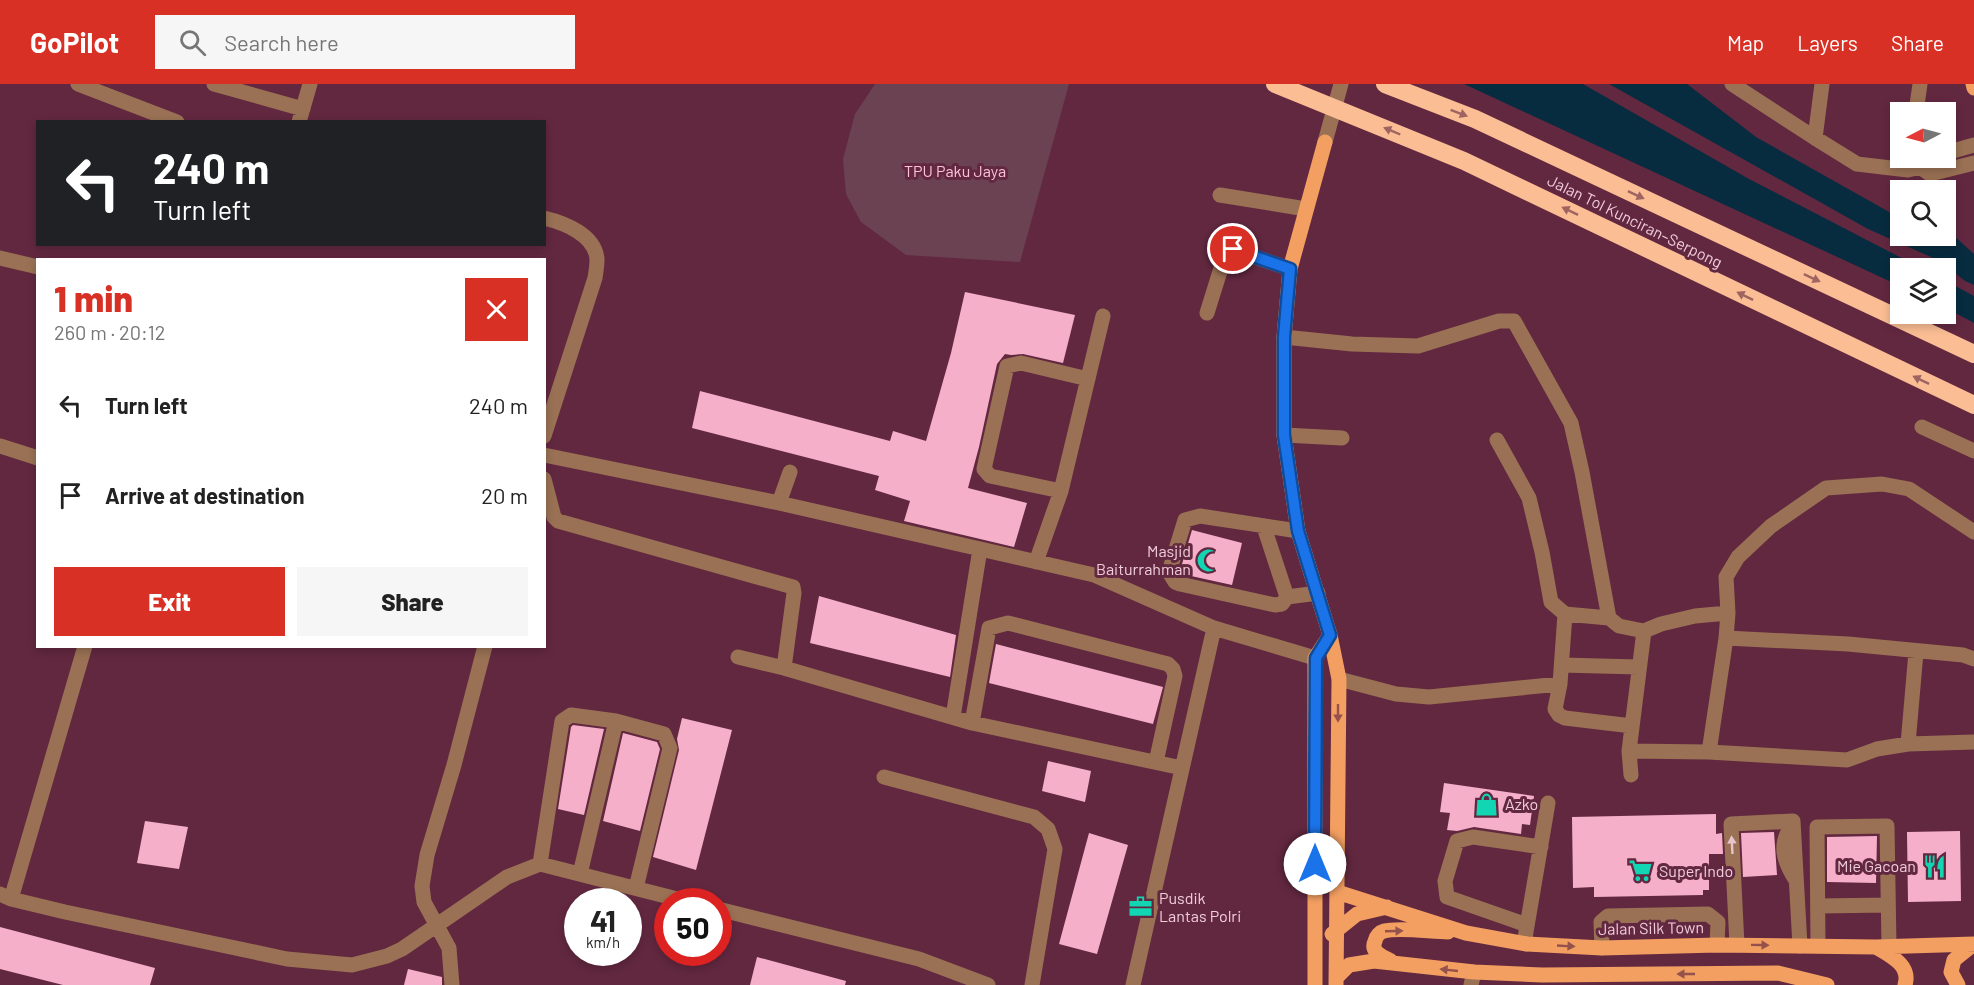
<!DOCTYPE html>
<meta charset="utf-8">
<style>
:root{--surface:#fff;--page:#f6f6f6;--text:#222;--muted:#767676;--accent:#d93025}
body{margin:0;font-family:Barlow,sans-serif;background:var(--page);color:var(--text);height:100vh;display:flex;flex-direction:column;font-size:22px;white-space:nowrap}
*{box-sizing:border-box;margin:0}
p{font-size:20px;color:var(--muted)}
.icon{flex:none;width:33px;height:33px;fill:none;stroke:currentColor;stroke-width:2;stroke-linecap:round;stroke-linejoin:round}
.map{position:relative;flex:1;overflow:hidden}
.side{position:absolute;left:36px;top:174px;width:510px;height:390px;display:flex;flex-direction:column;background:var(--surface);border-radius:0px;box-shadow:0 3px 9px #0003}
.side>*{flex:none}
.hud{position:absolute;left:36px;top:36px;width:510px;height:126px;border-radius:0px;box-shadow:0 3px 9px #0003;background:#202124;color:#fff;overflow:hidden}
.needle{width:39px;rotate:264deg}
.fabs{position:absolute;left:1890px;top:18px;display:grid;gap:12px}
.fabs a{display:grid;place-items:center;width:66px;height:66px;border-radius:0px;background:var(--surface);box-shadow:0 3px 9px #0003;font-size:30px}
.speed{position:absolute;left:564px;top:804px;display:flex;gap:12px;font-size:30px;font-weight:700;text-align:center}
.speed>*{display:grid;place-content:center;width:78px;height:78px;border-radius:50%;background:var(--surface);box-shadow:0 3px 9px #0003;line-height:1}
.speed small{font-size:15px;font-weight:400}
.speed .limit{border:9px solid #d22;background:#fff;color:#111}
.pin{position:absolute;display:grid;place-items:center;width:51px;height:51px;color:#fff;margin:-26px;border:3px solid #fff;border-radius:50%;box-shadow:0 2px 6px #0007}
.me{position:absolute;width:66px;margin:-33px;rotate:0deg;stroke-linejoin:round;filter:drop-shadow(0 0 4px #0008)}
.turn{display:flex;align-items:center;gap:21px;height:126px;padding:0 18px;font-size:27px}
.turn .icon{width:78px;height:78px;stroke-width:2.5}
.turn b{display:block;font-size:42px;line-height:51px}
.round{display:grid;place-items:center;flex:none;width:63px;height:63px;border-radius:0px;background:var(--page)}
.head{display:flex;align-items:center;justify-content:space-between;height:102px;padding:0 18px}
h1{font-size:36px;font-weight:800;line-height:45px;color:var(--accent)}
.primary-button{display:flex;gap:12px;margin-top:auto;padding:12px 18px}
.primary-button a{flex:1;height:69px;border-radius:0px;background:var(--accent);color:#fff;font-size:24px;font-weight:800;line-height:69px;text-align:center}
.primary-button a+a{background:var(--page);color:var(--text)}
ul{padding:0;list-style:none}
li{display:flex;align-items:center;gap:18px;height:90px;padding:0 18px}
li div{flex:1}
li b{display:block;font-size:22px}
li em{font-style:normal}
header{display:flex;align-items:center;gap:36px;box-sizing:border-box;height:84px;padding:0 30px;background:var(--accent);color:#fff}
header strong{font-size:28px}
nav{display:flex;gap:33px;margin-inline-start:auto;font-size:21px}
.search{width:420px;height:54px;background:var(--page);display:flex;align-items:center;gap:15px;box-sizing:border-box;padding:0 21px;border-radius:0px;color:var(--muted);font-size:22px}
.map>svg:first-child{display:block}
.green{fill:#6a4251}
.water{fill:#072c3f}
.building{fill:#f6afc9}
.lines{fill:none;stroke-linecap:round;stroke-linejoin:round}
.minor{stroke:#9a7154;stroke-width:15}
.major{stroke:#f39f61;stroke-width:15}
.highway{stroke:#fbbe94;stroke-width:18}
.oneway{fill:#9f6462}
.oneway2{fill:#95524c}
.oneway3{fill:#e8c3cc}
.route-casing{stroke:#114b97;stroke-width:15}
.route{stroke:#1a73e8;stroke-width:10}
.labels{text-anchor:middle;stroke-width:6;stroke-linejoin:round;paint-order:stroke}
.park-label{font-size:16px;fill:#fcc2d6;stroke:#622840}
.street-label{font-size:16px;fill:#f1ccd9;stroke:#622840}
.poi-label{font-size:16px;fill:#f1ccd9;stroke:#622840;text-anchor:start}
</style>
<header>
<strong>GoPilot</strong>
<div class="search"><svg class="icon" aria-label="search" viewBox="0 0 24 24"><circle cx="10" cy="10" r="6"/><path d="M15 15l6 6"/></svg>Search here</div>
<nav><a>Map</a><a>Layers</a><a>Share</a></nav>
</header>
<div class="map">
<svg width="1974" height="901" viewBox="0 0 1974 901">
<rect width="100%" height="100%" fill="#622840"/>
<!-- green -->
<path class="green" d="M875,0h194l-49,178 -114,-7 -45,-33 -15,-28 -3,-35 12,-45z"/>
<!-- water -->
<path class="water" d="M1464,0h119l166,95 172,89h-21v18z
M1609,0h78l69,53 135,76 9,4v19h46v-4l7,3 21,19v31l-9,-4 -25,-20 -72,-32z
M1946,197l28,15v27l-28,-15z"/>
<!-- building -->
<path class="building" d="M965,208l110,23 -12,48 -40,-9 -12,1 -6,-1 -8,10 -18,83 -11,41 59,15 -13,44 -110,-26 6,-20 -35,-11 4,-14 -187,-48 8,-37 190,50 3,-10 33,10 25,-88z
M1192,446l50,13 -10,42 -50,-11 -2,-3z
M819,512l137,39 -6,42 -140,-34z
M996,560l167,43 -10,37 -164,-41z
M682,634l50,12 -36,140 -43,-13 26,-107 -2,-11z
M573,641l31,4 -20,86 -26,-6 13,-82z
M623,649l34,9 3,7 -20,82 -37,-10z
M1048,677l43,10 -6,31 -43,-11z
M1444,699l90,13 -4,29 -8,-1 -1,10 -47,-7 -17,4 -10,-1 3,-17 -10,-1z
M1716,730v20l6,-1 1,21h-14v36h-6v5l-109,2v-10l-21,1 -1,-71z
M145,737l43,6 -9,42 -42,-6z
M1960,747l1,70 -53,1 -1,-70z
M1774,748l3,43 -34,2 -2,-44z
M1089,749l39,12 -31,109 -38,-10z
M1877,752l-1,47 -49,-1v-45z
M0,843l155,41 -5,17h-87l-63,-16z
M757,873l89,24 -1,4h-95z
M408,885l34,8v8h-38z"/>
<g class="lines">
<!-- minor -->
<path class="minor" d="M78,0l99,38
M214,0l89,25
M1732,0l83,54 42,26 51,6 12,-3 5,-8 4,-1
M1916,28l4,-28
M299,38l11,-38
M1815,54l7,-54
M1325,58l16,-58
M1946,69l28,-8
M1920,83l10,7 44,-11
M1220,111l86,14
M544,134c21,5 51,17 53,41 0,6 -1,13 -2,19l-51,158
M0,174l38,9
M1207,229l19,-61 3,-4 61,21
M1284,253l68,7 66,2 81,-25h15l57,102 11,49 27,146 10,8 25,5 17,-7 34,-8 33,-3
M1922,343l52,24
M1284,351l58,3
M1497,356l32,58 13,54 9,50 14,12 44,4
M0,362l38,12
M544,371l235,48 315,72 120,53 101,30
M544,395l10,38 4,4 235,66 1,6 -10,75
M1061,407l-71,-15 -6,-7 23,-103 14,-3 67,16
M779,419l11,-31
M1264,443l23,70 -5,7 -7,1 -95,-21 -5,-2 -6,-10 16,-52 15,-4 98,15
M1036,478l25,-71 42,-175
M1287,513l31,-4
M1565,530l-5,70 -5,25 4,6 6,3 67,8
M1726,554l122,6 115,11 11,4
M738,573l46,11 188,55 210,45
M1562,581l76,2
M1339,595l57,15 33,3 131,-13
M953,633l27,-168
M972,639l17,-95 19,-5 160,41 5,5 2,7 -19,86
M1908,660l8,-92
M1629,667l80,1 138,8 30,-11 31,-5 66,-2
M1709,668l17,-114 2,-25 -2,-36 12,-20 33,-31 55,-38 56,-4 27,5 65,43
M1631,691l-2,-24 15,-120
M884,693l150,40 14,12 7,20 -23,136
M1788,748c-9,17 -2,32 7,47
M540,780l22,-143 9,-6 45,6
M580,790l36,-153 48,13 6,14 -34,140
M0,810l11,5 54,13 222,47 65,6 35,-9 15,-7 105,-72 33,-13 149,38
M11,815l74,-253
M1818,822l70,-1
M718,825l201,50 69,26
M1527,841l-80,-28 -2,-16 12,-40 16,-4 68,10
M1527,860l-2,-6 23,-135
M1737,861l-6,-121 62,-3 7,125
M1818,862l-1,-119 70,-1 2,120
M1602,864l-1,-26 7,-6 100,-2 10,8 -1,23
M452,901l-3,-37 -25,-46 -2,-16 5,-31 27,-90 31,-119
M1133,901l81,-357
M1471,901l3,-13"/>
<!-- major -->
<path class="major" d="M1973,0l1,4
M1325,58l-35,127 -6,68v98l14,96 32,104 9,44 -3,306
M1337,808l129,41 61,11 75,4 115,-3 159,2 98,-3
M1332,850l25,-20 30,-7
M1876,863c15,9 35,18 29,38
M1391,877c-9,-5 -21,-9 -16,-20 1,-5 5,-9 9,-10 15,-4 48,1 64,1
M1336,894l13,-13 25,-4 100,11 68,3 236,-2 49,12
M1315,901v-327l15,-23
M1958,901l-7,-13 3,-12 20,-16"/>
<!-- highway -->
<path class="highway" d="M1275,0l189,77 510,244
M1385,0l90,35 499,235"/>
</g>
<!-- one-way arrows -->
<defs><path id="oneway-solid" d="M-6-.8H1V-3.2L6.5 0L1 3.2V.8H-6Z" transform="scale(1.5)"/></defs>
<g class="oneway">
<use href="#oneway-solid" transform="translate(1459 29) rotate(21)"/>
<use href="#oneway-solid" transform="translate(1392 47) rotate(-157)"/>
<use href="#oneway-solid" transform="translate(1636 111) rotate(25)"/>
<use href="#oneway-solid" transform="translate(1570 127) rotate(-154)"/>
<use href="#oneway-solid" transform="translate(1812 194) rotate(25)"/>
<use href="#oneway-solid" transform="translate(1745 212) rotate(-154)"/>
<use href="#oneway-solid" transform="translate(1921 296) rotate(-154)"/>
</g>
<g class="oneway2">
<use href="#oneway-solid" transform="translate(1338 629) rotate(90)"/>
<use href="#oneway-solid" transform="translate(1394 847) rotate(-2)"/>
<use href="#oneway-solid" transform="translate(1760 861) rotate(1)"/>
<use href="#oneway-solid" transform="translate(1566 862) rotate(3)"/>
<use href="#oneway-solid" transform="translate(1449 886) rotate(-174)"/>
<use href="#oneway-solid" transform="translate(1686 890) rotate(180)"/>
</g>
<use class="oneway3" href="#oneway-solid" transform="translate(1732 761) rotate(-93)"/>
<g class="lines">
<defs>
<path id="route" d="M1233,165l57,20 -6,68v98l14,96 32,104 -14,23 -1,206"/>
</defs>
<!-- route casing -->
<use href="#route" class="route-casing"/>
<!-- route -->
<use href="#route" class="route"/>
</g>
<!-- icons -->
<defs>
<symbol id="mosque-bare" viewBox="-9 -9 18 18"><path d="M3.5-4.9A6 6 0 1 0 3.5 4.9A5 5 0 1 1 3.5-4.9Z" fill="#12d5b4" stroke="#622840" stroke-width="2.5" paint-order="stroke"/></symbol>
<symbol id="shop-bare" viewBox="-9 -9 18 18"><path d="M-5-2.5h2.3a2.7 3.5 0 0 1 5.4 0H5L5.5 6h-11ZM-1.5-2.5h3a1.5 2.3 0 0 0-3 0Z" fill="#12d5b4" stroke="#622840" stroke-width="2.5" paint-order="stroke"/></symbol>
<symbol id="restaurant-bare" viewBox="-9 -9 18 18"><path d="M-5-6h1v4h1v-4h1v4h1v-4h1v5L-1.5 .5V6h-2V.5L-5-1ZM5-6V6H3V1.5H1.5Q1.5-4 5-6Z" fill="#12d5b4" stroke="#622840" stroke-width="2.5" paint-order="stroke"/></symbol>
<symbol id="supermarket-bare" viewBox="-9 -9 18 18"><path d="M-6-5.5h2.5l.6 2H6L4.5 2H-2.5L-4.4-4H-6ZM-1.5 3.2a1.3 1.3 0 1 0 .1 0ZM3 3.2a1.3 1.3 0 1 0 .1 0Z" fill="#12d5b4" stroke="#622840" stroke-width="2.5" paint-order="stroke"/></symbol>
<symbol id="office-bare" viewBox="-9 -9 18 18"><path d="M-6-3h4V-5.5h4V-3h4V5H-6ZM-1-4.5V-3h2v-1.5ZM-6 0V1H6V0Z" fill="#12d5b4" stroke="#622840" stroke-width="2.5" paint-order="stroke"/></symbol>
</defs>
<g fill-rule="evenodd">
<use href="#mosque-bare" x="1192" y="460" width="33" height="33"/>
<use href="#shop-bare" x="1470" y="704" width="33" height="33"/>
<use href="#restaurant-bare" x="1918" y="766" width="33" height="33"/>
<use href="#supermarket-bare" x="1624" y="770" width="33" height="33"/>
<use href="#office-bare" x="1124" y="806" width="33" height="33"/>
</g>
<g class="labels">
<!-- park labels -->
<g class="park-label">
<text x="955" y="93">TPU Paku Jaya</text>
</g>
<!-- street labels -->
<g class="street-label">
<text transform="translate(1635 137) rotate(26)" y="6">Jalan Tol Kunciran–Serpong</text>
<text transform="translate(1651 844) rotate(-1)" y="6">Jalan Silk Town</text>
</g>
<!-- poi labels -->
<g class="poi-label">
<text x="1191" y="473" text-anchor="end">Masjid<tspan x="1191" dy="18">Baiturrahman</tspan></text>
<text x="1505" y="726">Azko</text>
<text x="1916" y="788" text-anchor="end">Mie Gacoan</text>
<text x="1659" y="793">Super Indo</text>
<text x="1159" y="820">Pusdik<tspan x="1159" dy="18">Lantas Polri</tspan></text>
</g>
</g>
</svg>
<div class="fabs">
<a><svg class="needle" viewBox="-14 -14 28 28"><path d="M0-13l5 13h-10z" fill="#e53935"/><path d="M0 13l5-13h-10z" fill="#767676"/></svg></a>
<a><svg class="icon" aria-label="search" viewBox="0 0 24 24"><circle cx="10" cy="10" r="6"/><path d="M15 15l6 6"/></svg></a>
<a><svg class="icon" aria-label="layers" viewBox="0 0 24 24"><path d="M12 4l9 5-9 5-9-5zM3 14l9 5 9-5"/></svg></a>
</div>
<div class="speed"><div>41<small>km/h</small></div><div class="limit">50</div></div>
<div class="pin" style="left:1233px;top:165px;background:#d93025"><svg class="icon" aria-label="arrive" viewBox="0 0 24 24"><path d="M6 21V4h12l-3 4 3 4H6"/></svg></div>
<svg class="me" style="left:1315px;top:780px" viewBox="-20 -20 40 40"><circle r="19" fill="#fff"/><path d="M0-13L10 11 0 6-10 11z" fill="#1a73e8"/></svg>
<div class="hud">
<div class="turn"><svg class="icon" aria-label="left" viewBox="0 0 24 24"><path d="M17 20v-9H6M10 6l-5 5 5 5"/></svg><div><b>240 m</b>Turn left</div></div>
</div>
<section class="side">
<div class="head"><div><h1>1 min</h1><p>260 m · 20:12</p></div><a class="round" style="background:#d93025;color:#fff"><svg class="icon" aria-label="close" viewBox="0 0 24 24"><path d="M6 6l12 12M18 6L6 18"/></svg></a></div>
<ul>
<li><svg class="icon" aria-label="left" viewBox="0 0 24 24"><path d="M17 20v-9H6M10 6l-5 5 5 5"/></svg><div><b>Turn left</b></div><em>240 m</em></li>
<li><svg class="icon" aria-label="arrive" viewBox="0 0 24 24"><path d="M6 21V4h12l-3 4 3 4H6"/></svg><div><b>Arrive at destination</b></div><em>20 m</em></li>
</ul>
<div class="primary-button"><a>Exit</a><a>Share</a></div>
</section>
</div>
